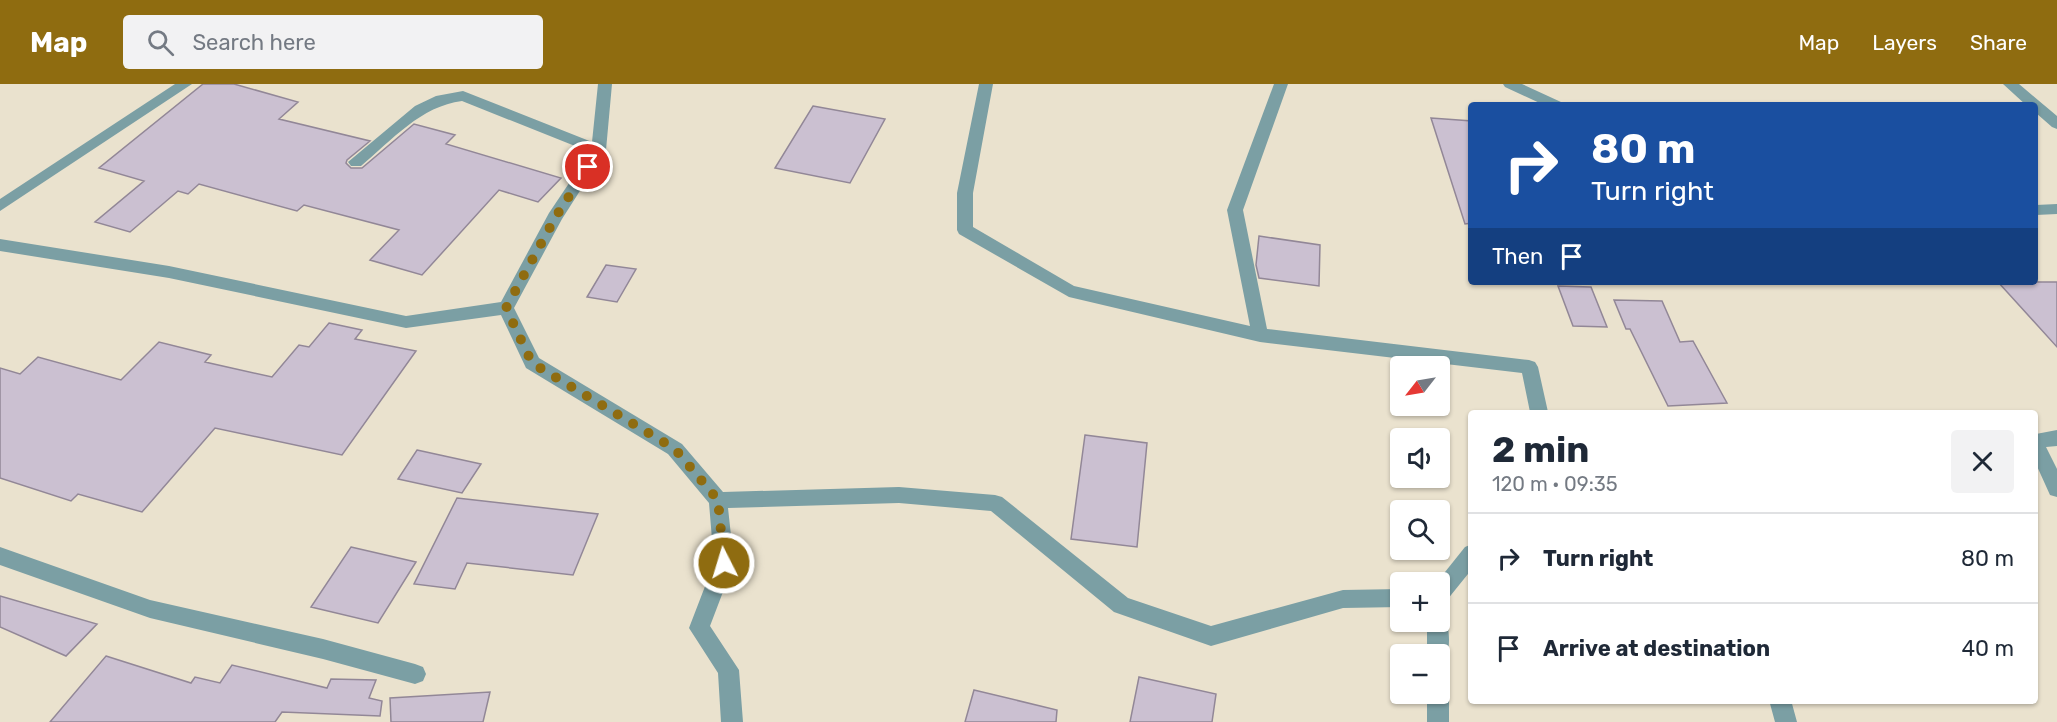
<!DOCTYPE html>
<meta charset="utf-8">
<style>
:root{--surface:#fff;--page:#f2f2f3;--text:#1f2937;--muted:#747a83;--line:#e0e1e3;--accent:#8f6c10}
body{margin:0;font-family:Rubik,sans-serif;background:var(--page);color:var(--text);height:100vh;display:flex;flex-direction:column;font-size:22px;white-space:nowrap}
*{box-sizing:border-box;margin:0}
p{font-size:20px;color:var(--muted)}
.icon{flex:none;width:33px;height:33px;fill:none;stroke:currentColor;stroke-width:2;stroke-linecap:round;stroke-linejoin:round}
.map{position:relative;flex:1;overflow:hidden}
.panel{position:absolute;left:1468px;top:326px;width:570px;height:294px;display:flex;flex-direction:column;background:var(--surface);border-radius:6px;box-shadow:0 2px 4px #0004}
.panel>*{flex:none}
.hud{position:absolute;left:1468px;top:18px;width:570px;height:183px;border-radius:6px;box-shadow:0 2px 4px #0004;background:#1a4fa0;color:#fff;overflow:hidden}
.needle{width:39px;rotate:239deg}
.controls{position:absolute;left:1390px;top:272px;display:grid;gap:12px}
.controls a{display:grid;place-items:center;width:60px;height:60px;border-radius:6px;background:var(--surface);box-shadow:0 2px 4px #0004;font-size:30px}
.pin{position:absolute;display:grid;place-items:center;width:51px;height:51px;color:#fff;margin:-26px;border:3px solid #fff;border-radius:50%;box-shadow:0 2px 6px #0007}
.me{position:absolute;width:66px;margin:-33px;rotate:355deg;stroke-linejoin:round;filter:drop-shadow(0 0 4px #0008)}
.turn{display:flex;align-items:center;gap:21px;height:126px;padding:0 24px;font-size:27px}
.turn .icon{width:78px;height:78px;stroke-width:2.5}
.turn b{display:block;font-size:42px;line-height:51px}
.then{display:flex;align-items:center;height:57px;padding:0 24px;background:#0003;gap:12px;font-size:22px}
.round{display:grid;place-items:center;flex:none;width:63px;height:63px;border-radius:6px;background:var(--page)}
.overview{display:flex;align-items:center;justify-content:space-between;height:102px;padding:0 24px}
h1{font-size:36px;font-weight:700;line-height:45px}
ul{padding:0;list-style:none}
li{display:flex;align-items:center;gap:18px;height:90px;padding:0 24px;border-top:2px solid var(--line)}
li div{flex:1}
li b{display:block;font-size:22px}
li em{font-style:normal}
header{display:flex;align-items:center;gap:36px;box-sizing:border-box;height:84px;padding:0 30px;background:var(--accent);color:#fff}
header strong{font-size:28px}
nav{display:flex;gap:33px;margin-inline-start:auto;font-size:21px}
.search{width:420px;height:54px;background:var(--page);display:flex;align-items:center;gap:15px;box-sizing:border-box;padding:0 21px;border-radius:6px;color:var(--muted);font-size:22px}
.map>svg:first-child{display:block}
.building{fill:#cbc0d1;stroke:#928797;stroke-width:1.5}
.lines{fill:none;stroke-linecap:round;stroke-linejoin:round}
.minor{fill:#7b9fa4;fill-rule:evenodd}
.route{stroke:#8f6c10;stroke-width:10;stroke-dasharray:0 18}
</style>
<header>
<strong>Map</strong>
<div class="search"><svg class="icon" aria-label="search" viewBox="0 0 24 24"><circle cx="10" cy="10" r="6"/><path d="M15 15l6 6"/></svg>Search here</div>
<nav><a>Map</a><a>Layers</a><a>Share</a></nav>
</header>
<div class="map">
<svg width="2057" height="638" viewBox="0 0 2057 638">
<rect width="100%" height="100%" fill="#eae2ce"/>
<!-- building -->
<path class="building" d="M203,0h31l64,18 -19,17 91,22 -23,19 -1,3 5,5h11l52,-44 41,11 -9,9 115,34 -23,24 -39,-12 -77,85 -52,-15 29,-30 -95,-25 -7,6 -98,-27 -11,10 -10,-3 -48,41 -35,-10 49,-41 -45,-13z
M813,22l72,13 -35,64 -75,-15z
M1431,34l41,3v102l-7,1z
M1259,152l61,9 -1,41 -60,-8 -3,-13z
M606,181l30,4 -19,33 -30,-5z
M1998,198h59v65z
M1558,202l33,1 16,40 -34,-1z
M1614,216l48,1 18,41 13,-1 34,62 -59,3 -38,-77h-4z
M329,239l33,7 -7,9 61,12 -74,104 -127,-27 -73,84 -64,-18 -7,7 -71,-23v-110l20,6 18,-17 83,23 38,-38 52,13 -6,7 67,15 27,-32 10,2z
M1085,351l62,8 -10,104 -66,-8z
M417,366l64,14 -19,29 -64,-14z
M457,414l141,16 -25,61 -106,-12 -12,26 -41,-5z
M351,463l65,15 -38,61 -67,-16z
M0,512l97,28 -31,32 -66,-29z
M106,572l85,27 4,-6 25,6 12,-18 95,23 4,-9 45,1 -7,18 13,3 -2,15 -98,-4 -7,10h-225z
M1139,593l77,17 -4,28h-82z
M974,606l83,20 -1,12h-91z
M490,608l-7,30h-92l-1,-24z"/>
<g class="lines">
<!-- minor -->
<path class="minor" d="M175,0h17l-192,127v-12z
M598,0h14l-6,66 -44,69 -48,89 25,50 143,86 41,48 176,-5 96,8 7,2 126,101 83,28 132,-36 58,-1v18l-58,1 -132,38 -97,-34 -123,-101 -92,-8 -171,5 6,55 -24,63 29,44 4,52h-22l-3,-49 -29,-45 25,-65 -5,-60 -41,-49 -142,-86 -25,-53 -95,13 -237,-50 -169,-27v-12l169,27 237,50 95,-14 48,-89 41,-61 -128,-51c-41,5 -70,39 -101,65h-10l-3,-4 67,-56 21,-10 27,-5 129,51z
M979,0h14l-20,109v34l101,59 176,40 -23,-116 47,-126h14l-45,126 24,119 262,31 6,2 3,5 10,45h-18l-8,-39 -262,-31 -191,-45 -110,-63 -2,-4v-37z
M1503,0h19l39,18 2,3h-19l-39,-18z
M2003,0h16l38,32v13l-5,-2 -16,-14v-8h-10z
M2057,120v10l-21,1v-10z
M2057,346v16l-11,1 11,22v28l-7,-2 -14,-31v-30z
M1472,460v25l-25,31 -7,3v-21h-3l28,-35z
M0,463l150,53 173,39 92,25 8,3 3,7 -3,7 -8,3 -92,-25 -173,-41 -150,-53z
M1440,529l4,1c6,13 7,35 1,47l-5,2v-9h-13v-33h13z
M1440,600l6,2 3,7v29h-22v-29h13z
M1769,616h22l6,22h-22z"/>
</g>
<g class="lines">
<!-- route -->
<path class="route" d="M588,83l-33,51 -49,90 26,55 143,86 43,51 6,63"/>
</g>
</svg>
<div class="controls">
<a><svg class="needle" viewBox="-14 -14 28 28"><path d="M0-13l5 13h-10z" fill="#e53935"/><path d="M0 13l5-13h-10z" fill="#747a83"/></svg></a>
<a><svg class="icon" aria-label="sound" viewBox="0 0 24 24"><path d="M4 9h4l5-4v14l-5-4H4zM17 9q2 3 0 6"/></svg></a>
<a><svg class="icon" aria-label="search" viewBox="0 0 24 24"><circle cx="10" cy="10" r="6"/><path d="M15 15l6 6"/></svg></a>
<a>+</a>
<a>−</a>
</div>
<div class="pin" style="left:588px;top:83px;background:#d93025"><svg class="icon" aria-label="arrive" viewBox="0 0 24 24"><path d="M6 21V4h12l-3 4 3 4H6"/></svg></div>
<svg class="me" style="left:724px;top:479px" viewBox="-20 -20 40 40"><circle r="17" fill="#8f6c10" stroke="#fff" stroke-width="3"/><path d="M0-11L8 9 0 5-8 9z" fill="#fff"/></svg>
<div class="hud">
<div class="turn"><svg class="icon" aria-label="right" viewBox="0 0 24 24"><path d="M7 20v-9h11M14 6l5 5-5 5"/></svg><div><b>80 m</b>Turn right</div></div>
<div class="then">Then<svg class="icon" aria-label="arrive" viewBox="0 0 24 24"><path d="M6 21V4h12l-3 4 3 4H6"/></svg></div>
</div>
<section class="panel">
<div class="overview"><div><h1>2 min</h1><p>120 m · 09:35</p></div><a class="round"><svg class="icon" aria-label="close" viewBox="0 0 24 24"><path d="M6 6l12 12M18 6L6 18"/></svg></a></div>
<ul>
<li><svg class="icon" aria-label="right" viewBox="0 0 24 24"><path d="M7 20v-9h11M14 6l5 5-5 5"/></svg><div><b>Turn right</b></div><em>80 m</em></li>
<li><svg class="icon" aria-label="arrive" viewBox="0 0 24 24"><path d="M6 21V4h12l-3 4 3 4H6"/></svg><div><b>Arrive at destination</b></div><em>40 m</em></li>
</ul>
</section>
</div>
